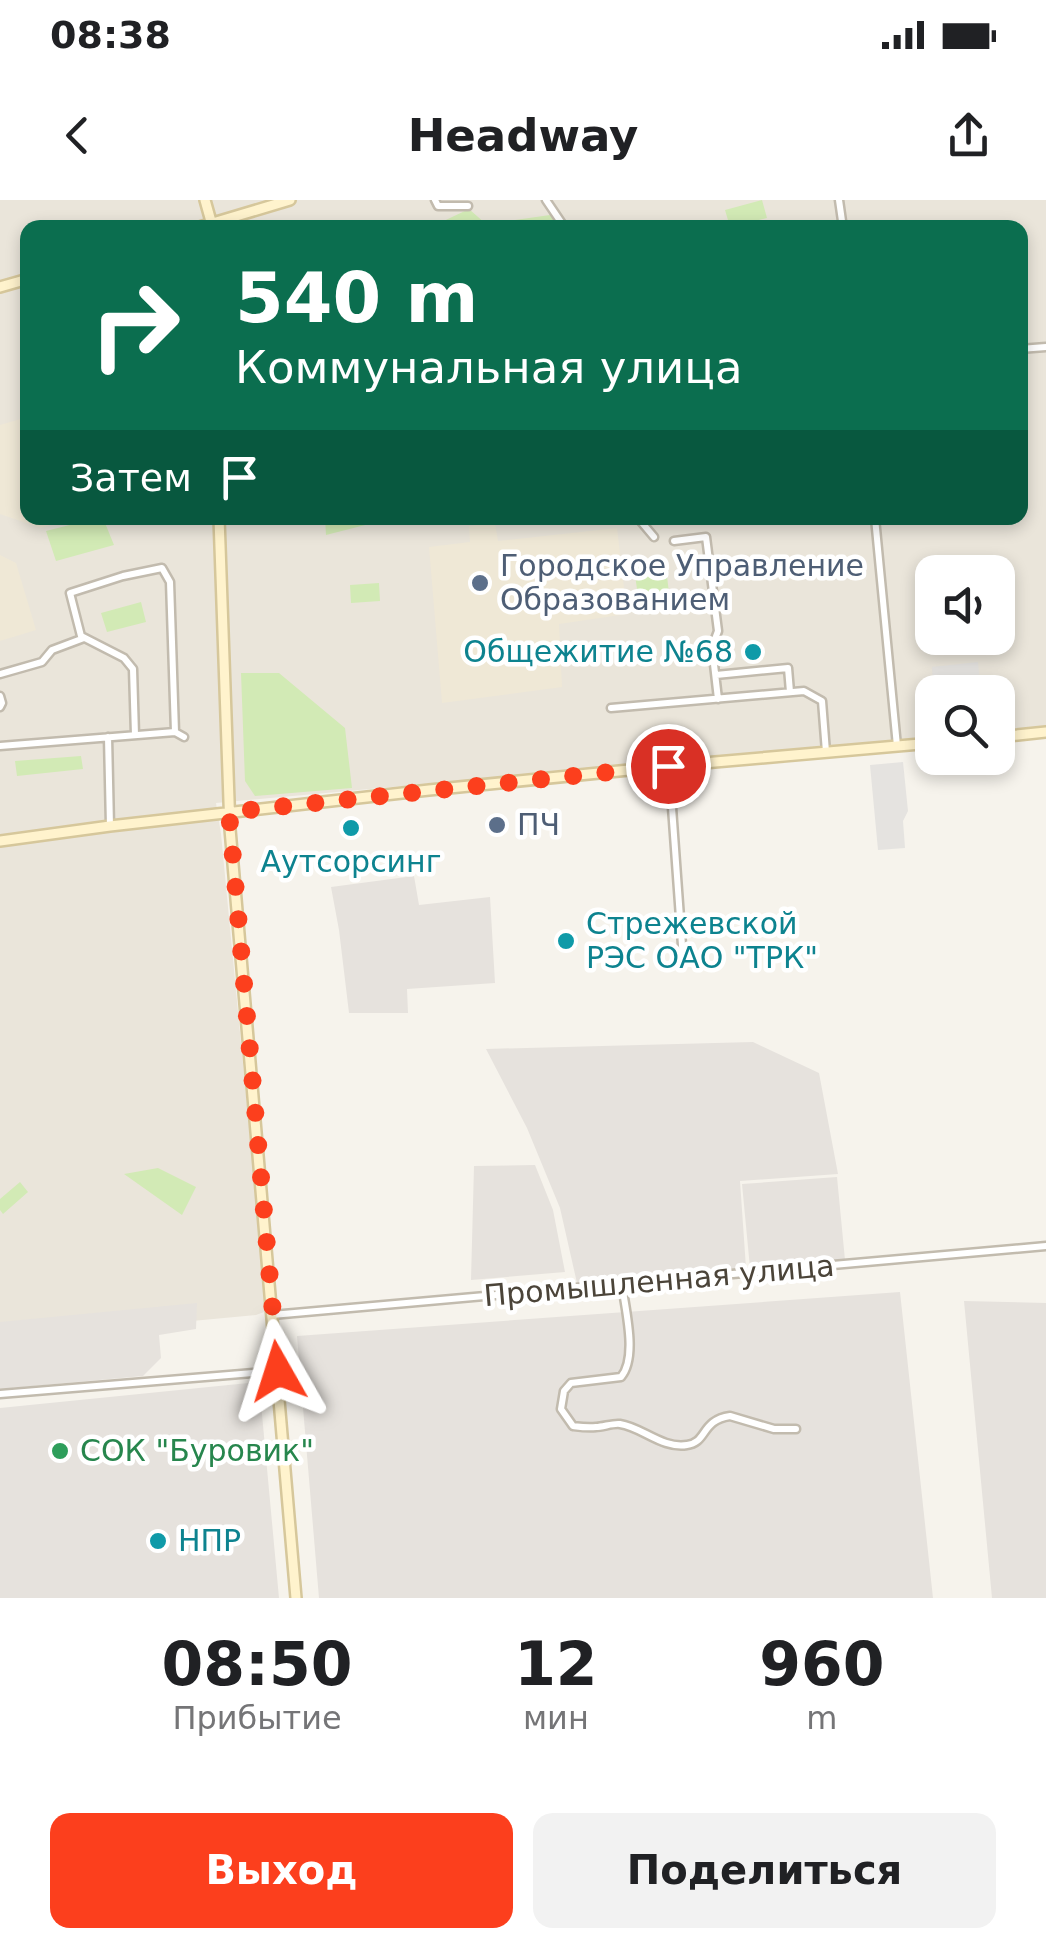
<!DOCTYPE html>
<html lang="ru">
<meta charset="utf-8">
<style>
:root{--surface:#fff;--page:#f2f2f2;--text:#202124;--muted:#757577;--accent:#fc3f1d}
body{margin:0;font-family:"DejaVu Sans",sans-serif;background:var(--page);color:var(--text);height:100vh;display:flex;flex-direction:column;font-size:38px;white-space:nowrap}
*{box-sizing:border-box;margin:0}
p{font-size:32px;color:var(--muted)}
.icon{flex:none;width:55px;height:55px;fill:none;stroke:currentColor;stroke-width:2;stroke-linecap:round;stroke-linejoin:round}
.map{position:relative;height:1398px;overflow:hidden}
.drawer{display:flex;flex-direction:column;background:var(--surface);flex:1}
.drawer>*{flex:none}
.top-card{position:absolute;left:20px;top:20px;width:1008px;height:305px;border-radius:20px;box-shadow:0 5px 15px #0003;background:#0b6e4f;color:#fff;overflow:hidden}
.tools{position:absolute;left:915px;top:355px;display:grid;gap:20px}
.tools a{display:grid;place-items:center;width:100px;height:100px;border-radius:20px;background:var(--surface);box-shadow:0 5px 15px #0003;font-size:50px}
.pin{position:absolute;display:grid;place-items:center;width:85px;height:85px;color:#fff;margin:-42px;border:5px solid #fff;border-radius:50%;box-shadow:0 2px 10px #0007}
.me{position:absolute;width:110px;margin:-55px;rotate:354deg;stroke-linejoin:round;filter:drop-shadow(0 0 8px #0008)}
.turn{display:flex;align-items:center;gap:35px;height:210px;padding:0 50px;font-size:45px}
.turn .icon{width:130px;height:130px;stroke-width:2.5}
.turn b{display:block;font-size:70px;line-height:85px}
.then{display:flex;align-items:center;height:95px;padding:0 50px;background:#0003;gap:20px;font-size:38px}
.eta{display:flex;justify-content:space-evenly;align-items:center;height:170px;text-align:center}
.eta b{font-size:60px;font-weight:600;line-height:70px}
.cta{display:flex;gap:20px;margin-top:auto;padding:20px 50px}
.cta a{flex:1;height:115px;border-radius:20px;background:var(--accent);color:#fff;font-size:40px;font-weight:600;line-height:115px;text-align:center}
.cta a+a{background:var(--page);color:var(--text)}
.status{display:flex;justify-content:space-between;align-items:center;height:70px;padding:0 50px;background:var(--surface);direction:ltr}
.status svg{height:28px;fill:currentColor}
header{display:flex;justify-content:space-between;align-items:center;height:130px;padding:0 50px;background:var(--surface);font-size:45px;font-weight:600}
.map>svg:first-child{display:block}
.residential{fill:#eae5da;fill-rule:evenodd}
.industrial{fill:#e6e2dd}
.education{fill:#efe8d6}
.green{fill:#d2eab5}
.parking{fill:#e5e3e0}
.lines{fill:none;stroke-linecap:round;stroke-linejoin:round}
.street-casing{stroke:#c2bbae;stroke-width:11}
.secondary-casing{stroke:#d6c79b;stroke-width:14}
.street{stroke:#fff;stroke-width:6}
.secondary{stroke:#fff3cd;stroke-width:9}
.route{stroke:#fc3f1d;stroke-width:18;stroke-dasharray:0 32.4}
.service-dot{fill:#5c6f8a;stroke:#fff;stroke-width:4}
.culture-dot{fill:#0f9aa8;stroke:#fff;stroke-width:4}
.leisure-dot{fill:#2e9e5b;stroke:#fff;stroke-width:4}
.labels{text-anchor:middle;stroke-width:9;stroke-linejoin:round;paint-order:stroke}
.service-label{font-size:30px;fill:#4e5e75;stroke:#fff;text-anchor:start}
.culture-label{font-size:30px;fill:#0d838f;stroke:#fff;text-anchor:start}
.street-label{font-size:30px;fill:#4b4439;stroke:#fff}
.leisure-label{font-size:30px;fill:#27864d;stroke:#fff;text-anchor:start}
</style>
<div class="status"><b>08:38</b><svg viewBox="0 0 49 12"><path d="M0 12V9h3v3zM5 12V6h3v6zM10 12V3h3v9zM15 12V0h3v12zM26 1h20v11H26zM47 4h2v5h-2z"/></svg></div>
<header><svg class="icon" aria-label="back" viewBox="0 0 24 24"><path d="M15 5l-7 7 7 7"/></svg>Headway<svg class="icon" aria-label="share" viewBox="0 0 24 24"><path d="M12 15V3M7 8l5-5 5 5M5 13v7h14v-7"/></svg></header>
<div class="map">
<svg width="1046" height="1398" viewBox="0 0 1046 1398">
<rect width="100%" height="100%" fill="#f6f3ec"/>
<!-- residential -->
<path class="residential" d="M0,0h1046v527l-48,5v-40h-66v46l-716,65 5,31 45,470 -2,8 -8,3 -256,24zM28,28h992v290h-992zM932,372h66v66h-66z"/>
<!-- industrial -->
<path class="industrial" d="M414,676l5,29 71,-8 5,86 -88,6 1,24h-59l-10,-83 -8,-43z
M753,842l66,31 19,101 -98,7 6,87 -169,15 -17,-75 -33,-80 -41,-79z
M535,965l18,45 12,62 -94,8 3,-114z
M837,977l8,83 -95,8 -8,-84z
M900,1092l33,306h-614l-22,-262z
M964,1101l82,2v295h-54z
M197,1103l-1,26 -37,6 2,23 -18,18 -143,13v-67z
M259,1182l20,216h-279v-190z"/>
<!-- education -->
<path class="education" d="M27,217l1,101h46l-33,10 -41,-14v-89z
M495,323l3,18 119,-13 10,86 -68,10 3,63 -120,16 -13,-156 41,-5 -1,-16z
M0,355l16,8 20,67 -36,11z"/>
<!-- green -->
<path class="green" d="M762,0l5,18 -37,9 -5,-17z
M469,9l17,15 64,-9 9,12h-128z
M97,318h6l11,27 -58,16 -10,-30z
M325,318h52v4l-51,13z
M665,360l6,49 -31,1 -7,-49z
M379,383l1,18 -29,2 -1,-18z
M141,402l5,20 -39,10 -6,-19z
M241,473h38l66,55 7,60 -97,8 -10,-15z
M81,556l2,13 -66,7 -2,-15z
M158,968l38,19 -14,28 -58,-41z
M20,982l8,10 -25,22 -3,-4v-11z"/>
<!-- parking -->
<path class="parking" d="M978,462l2,19 -47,5 -1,-19z
M903,562l5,49 -5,10 2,27 -27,2 -8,-85z"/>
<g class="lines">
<defs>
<path id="street" d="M435,0l3,6h30
M546,0l19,28
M839,0l4,28
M1020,149l26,-2
M638,318l16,19
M875,318l22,228
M674,341l32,-4 12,94 -6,16 6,52
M0,474l42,-12 10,-12 32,-12
M716,475l72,-7 2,24
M0,496l2,7 -2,4
M611,508l193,-17 18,10 4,51
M175,532l9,5
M108,537l2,89
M0,546l175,-14 -5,-150 -8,-14 -39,8 -53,17 11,43 43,22 9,11 2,66
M669,566l14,193
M622,1084c3,25 16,73 -1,93l-50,6 -7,8 -3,18 12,17c8,1 15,2 23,1 7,0 17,-4 24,-3 22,3 42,25 67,21 20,-2 14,-25 43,-29l44,13h22
M272,1115l774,-69
M0,1194l277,-23"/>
<path id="secondary" d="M205,0l7,25
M196,28l94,-28
M0,87l28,-8
M219,318l11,311 66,769
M998,537l48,-5
M0,641l110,-15 319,-36 240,-24 263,-23"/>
</defs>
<!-- street casing -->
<use href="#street" class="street-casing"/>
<!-- secondary casing -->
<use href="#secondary" class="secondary-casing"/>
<!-- street -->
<use href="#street" class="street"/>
<!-- secondary -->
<use href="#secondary" class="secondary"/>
</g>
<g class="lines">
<!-- route -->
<path class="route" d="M278,1171l-49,-559 439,-46"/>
</g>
<!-- markers -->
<g class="service-dot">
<circle cx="480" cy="383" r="10"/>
<circle cx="497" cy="625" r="10"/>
</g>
<g class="culture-dot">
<circle cx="753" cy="452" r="10"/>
<circle cx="351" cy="628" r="10"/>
<circle cx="566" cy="741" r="10"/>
<circle cx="158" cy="1341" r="10"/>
</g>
<circle class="leisure-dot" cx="60" cy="1251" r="10"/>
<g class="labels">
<!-- service labels -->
<g class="service-label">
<text x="500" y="376">Городское Управление<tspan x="500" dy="34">Образованием</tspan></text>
<text x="517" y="635">ПЧ</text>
</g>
<!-- culture labels -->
<g class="culture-label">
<text x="733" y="462" text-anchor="end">Общежитие №68</text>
<text x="351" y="672" text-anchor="middle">Аутсорсинг</text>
<text x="586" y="734">Стрежевской<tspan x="586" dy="34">РЭС ОАО "ТРК"</tspan></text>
<text x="178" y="1351">НПР</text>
</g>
<!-- street labels -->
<g class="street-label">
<text transform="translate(659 1081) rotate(-5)" y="10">Промышленная улица</text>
</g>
<!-- leisure labels -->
<g class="leisure-label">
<text x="80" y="1261">СОК "Буровик"</text>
</g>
</g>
</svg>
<div class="tools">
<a><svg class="icon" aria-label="sound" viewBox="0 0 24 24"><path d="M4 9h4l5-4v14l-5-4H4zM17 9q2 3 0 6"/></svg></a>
<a><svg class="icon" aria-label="search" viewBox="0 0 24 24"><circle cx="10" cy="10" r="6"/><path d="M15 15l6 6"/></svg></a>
</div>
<div class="pin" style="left:668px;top:566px;background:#d93025"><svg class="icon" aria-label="arrive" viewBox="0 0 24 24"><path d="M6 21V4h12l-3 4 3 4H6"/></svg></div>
<svg class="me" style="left:278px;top:1171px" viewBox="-20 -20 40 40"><path d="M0-17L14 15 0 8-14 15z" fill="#fc3f1d" stroke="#fff" stroke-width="4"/></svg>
<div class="top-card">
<div class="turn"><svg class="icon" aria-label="right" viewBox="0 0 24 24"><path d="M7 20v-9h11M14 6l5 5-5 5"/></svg><div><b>540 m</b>Коммунальная улица</div></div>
<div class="then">Затем<svg class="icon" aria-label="arrive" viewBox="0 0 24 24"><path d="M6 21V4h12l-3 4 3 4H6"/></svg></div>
</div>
</div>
<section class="drawer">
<div class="eta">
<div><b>08:50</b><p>Прибытие</p></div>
<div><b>12</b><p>мин</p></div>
<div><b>960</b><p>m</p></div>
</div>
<div class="cta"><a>Выход</a><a>Поделиться</a></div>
</section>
